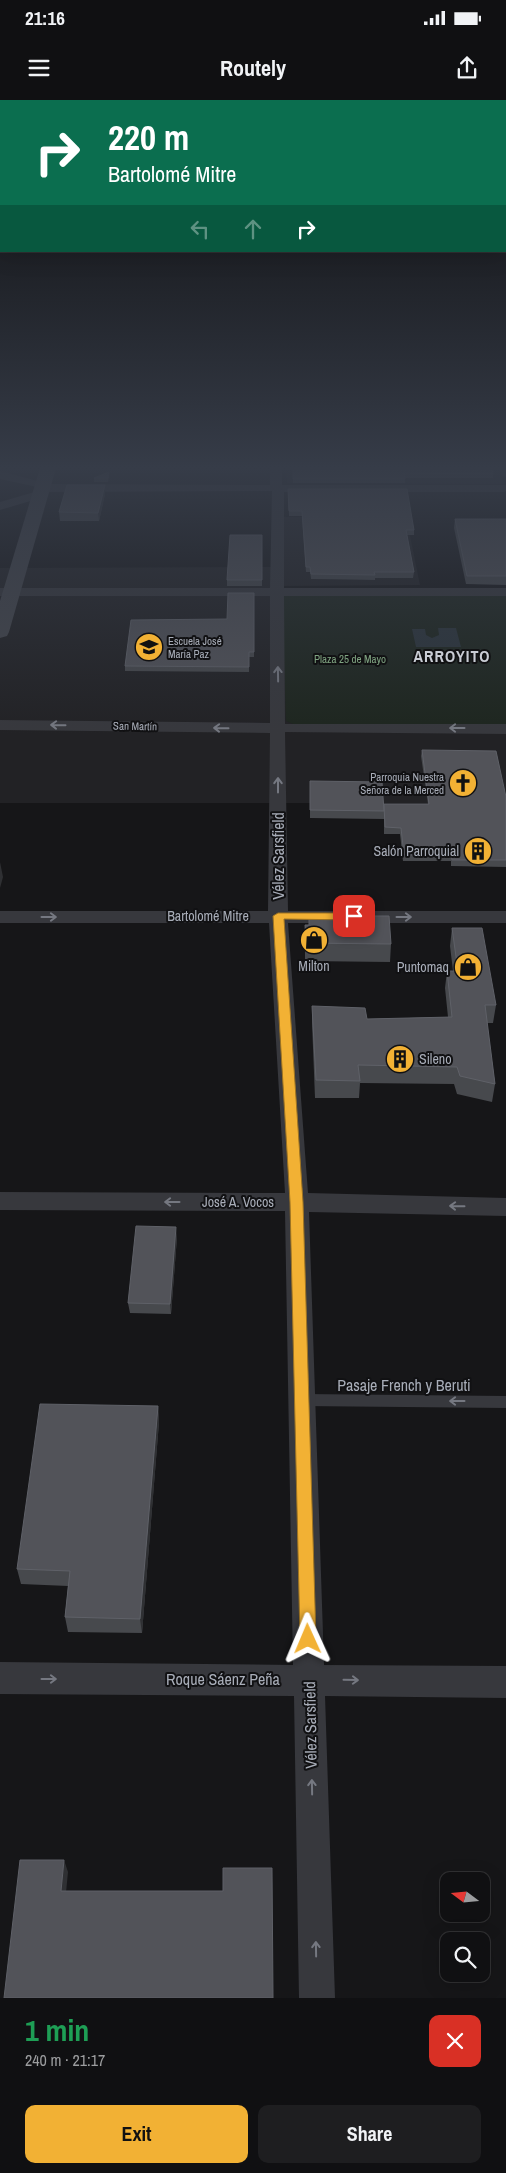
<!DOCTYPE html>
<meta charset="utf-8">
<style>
:root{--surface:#101012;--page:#1e1e20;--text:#f1f3f6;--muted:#9c9d9f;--line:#303032;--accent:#f2b134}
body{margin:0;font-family:"Archivo Narrow",sans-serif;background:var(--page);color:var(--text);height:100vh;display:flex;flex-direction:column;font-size:19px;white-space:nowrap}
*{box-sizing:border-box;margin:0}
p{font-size:16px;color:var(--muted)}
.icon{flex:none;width:28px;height:28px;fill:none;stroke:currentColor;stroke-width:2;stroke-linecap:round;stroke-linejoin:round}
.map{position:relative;height:1898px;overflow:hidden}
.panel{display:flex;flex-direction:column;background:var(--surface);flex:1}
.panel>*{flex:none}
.guide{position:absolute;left:0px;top:0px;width:506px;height:152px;box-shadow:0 5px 20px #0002,0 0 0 1px var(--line);background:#0b6e4f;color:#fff;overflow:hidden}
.needle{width:32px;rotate:286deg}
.fabs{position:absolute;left:440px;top:1772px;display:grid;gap:10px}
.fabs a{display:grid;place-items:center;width:50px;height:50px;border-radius:10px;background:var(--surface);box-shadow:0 5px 20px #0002,0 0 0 1px var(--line);font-size:25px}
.pin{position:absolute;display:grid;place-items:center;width:42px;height:42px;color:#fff;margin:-21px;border-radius:10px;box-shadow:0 2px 8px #0006}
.me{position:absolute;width:55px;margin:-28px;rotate:359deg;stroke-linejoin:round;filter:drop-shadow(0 0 4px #0008)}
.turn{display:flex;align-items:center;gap:18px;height:105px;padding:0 25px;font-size:22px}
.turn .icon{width:65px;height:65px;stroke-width:2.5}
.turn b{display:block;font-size:35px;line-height:42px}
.lanes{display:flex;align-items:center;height:48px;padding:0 25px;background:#0003;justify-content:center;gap:25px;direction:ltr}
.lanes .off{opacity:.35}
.round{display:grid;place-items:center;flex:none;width:52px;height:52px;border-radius:10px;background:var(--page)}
.overview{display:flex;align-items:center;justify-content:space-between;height:85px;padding:0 25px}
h1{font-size:30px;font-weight:800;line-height:38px;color:#1e9e55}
.action{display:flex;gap:10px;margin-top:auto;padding:10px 25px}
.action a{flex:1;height:58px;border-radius:10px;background:var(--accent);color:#111;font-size:20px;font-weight:800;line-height:58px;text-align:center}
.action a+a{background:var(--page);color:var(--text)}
.status{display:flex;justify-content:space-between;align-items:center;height:35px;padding:0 25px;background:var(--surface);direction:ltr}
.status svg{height:14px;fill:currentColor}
header{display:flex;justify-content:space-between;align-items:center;height:65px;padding:0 25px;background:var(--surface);font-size:22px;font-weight:800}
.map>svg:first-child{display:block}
.built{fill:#222225;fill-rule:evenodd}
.green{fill:#1e261f}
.water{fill:#2c353c}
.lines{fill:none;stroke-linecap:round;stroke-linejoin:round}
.service{stroke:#37383d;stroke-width:12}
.minor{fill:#37383d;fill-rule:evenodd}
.secondary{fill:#45474d;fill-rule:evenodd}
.wall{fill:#47494d}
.shaded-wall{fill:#2f3033}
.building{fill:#525359;stroke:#5f6168}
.oneway{stroke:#757881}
.route{fill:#f2b134;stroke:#9d7322}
.labels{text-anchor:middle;stroke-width:4;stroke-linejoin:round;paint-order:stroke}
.far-poi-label{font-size:11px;fill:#a8adb8;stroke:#111113;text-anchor:start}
.far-park-label{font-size:11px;fill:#7fa381;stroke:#111113}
.far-street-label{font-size:11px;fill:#a8adb8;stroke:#111113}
.poi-label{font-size:14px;fill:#a8adb8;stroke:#111113;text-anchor:end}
.street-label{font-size:14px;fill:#a8adb8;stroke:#111113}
.far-district-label{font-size:16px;font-weight:bold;letter-spacing:1px;fill:#c9ccd4;stroke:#111113}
.near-street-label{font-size:16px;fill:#a8adb8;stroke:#111113}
</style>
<div class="status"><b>21:16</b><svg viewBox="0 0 49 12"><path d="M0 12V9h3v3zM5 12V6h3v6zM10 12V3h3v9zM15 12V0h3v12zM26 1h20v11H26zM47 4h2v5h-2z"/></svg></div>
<header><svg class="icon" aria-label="menu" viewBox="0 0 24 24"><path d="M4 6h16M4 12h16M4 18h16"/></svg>Routely<svg class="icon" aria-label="share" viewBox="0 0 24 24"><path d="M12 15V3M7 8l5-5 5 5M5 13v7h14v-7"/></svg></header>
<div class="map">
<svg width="506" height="1898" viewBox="0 0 506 1898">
<rect width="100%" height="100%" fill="#161618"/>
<!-- built -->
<path class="built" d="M286,368h213l5,16 -217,-1z
M406,416l14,69 -137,1 -3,-69zM305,472l108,6h-39v2l-63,-1 -1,-7z
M272,467v21h234v215h-506v-235z"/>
<!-- green -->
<path class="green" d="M291,494h215v133l-213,-3 -7,-3 -4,-124z"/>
<!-- water -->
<path class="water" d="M438,528h18l5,19h-45l-4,-18h13l1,6 6,3 7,-3z"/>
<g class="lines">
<!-- service -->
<path class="service" d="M302,1300l204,2"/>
<!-- minor -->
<path class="minor" d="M270,368h12v17h224v6l-2,1h-220v96h222v8h-222l1,128h221v10l-221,-2 3,179h218v12h-218l20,270 198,5v18l-197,-4 15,453 182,1v32l-181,-2 10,302h-36l-5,-302 -294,-2v-32l293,3 -8,-454 -285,-1v-18l285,1 -16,-270h-269v-12h268l2,-178 -270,-3v-10l270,3v-127h-270v-8h270l2,-97 -228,1 2,2 -2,3 -44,13v-8l38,-11 -1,-4 -37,-8v-8l49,13 221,1z
M498,368h8v9l-4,-1z"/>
<!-- secondary -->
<path class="secondary" d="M40,368h16l-47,164 -2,4 -7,2v-37z"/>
</g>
<!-- wall -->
<path class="wall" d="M293,368l200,6v4h-88v5h-112z
M109,377l-1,5h-14v-4z
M288,389l126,41v5h-7l7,37 -1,6h-38v2l-64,-1 -1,-7h-4l-4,-56h-13z
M105,394l-6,27h-39l-1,-9z
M455,419h51v66l-40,-1 -12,-56z
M262,435v51h-35v-6z
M254,493v64h-5v15l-124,-1v-5l102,-47z
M422,650l84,47v70l-55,-1v-5h-48l-3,-27h-16v-16v1l-74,-1v-37l74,24 44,-1 -7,-48z
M305,825l86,19 -1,18 -85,-1z
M452,828l44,77 -3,18h-6l8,61 -3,18 -35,-8 -3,-10 -94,-1 -1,15h-44l-3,-75v-17l55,13 81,-2 -3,-29 2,-17h6l-3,-25z
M177,1137l-6,77 -41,-1 -2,-10z
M158,1306l1,16 -17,211 -74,-1 -3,-15 3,-31 -47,-2 -4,-15z"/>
<!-- shaded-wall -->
<path class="shaded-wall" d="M105,385v9l-6,27 -1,-8z
M0,762l3,15 -3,11z
M176,1127l1,10 -6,77 -1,-10z
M158,1306l1,16 -17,211 -2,-14z
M64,1760l4,12 -3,31 -4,-12z"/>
<!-- building -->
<path class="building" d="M293,368h199l1,6 -89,-1 1,6h-112z
M109,372l-1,6h-14z
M67,385h38l-7,28 -39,-1z
M288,389h119l7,41h-8l8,42h-40l1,3 -64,-1 -1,-7h-4l-4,-56h-13z
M455,419h51v57h-39z
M230,435h32v45h-35z
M228,493h26v59h-5v15l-124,-1 6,-46 96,-1z
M422,650l74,1 10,46v63h-54l-1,-5h-47l-3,-27 -16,-1 -1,-23h45z
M310,681l72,1 2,29 -74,-1z
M319,816h70l2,28 -85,-1 -1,-18h4v-6h10z
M452,828h30l14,77h-11l10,79 -35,-8 -3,-9 -99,-2 2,16 -44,-1 -4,-74 53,2 2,11 85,-2 -5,-46h11z
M136,1126l40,1 -6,77 -42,-1z
M40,1304l118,2 -18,213 -75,-2 5,-46 -53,-2z
M20,1760h44l-3,31h162v-23h49l1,130h-269z"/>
<!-- one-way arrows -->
<defs><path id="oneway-shaft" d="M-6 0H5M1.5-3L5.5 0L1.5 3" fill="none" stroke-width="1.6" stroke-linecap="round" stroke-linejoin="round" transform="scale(1.25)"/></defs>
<g class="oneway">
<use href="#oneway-shaft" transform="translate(278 574) rotate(-91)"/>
<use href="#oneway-shaft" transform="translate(58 625) rotate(-179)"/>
<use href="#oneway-shaft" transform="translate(221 628) rotate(-179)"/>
<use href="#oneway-shaft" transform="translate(457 628) rotate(-180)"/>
<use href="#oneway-shaft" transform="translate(278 685) rotate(-90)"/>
<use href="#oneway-shaft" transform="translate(49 817)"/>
<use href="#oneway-shaft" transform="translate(404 817)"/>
<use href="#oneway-shaft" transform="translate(172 1102) rotate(-180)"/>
<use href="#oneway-shaft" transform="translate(457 1106) rotate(-179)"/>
<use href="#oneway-shaft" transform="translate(457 1301) rotate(-180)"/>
<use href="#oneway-shaft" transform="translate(49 1579)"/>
<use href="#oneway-shaft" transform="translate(351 1580) rotate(1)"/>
<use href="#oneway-shaft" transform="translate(312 1687) rotate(-91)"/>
<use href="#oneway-shaft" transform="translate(316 1849) rotate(-91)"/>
</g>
<!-- sky -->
<linearGradient id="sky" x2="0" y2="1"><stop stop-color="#0c0c0d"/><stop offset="0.58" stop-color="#363c48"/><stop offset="1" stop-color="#363c48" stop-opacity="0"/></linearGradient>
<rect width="506" height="634" fill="url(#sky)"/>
<!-- route -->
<path class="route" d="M278,813h76l5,3 -5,4 -70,-1 19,283 13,437 -2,6 -6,3 -6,-3 -2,-6 -10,-437 -17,-286z"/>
<!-- icons -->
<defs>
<symbol id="school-disc" viewBox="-11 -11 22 22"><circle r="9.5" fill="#f2b134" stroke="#111113"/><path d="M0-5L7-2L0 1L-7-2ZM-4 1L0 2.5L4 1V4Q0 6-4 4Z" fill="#111"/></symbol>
<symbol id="church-disc" viewBox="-11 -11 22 22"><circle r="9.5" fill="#f2b134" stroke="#111113"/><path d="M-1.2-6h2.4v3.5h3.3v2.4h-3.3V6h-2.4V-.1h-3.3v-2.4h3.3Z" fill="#111"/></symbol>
<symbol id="building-disc" viewBox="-11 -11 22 22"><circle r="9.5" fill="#f2b134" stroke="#111113"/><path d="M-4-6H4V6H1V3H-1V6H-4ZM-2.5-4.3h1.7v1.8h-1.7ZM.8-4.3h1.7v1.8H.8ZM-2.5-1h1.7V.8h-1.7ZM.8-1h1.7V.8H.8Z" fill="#111"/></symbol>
<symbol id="shop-disc" viewBox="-11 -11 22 22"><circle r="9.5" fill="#f2b134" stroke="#111113"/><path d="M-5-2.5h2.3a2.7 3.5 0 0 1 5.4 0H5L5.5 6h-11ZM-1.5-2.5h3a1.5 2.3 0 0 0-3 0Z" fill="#111"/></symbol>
</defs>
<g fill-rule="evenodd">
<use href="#school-disc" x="133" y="531" width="32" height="32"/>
<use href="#church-disc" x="447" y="667" width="32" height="32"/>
<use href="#building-disc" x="462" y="735" width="32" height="32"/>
<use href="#shop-disc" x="298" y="824" width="32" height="32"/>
<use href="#shop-disc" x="452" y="851" width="32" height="32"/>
<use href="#building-disc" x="384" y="943" width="32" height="32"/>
</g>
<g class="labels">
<!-- far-poi labels -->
<g class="far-poi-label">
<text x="168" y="545">Escuela José<tspan x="168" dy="13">María Paz</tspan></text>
<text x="444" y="681" text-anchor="end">Parroquia Nuestra<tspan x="444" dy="13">Señora de la Merced</tspan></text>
</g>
<!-- far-park labels -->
<g class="far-park-label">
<text x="350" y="563">Plaza 25 de Mayo</text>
</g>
<!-- far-street labels -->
<g class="far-street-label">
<text transform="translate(135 626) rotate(1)" y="4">San Martín</text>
</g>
<!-- poi labels -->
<g class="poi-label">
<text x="459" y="756">Salón Parroquial</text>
<text x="314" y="871" text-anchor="middle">Milton</text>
<text x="449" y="872">Puntomaq</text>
<text x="419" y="964" text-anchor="start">Sileno</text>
</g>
<!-- street labels -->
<g class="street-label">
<text x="208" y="821">Bartolomé Mitre</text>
<text x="238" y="1107">José A. Vocos</text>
</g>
<!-- far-district labels -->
<g class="far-district-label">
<text x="452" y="562">ARROYITO</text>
</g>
<!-- near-street labels -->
<g class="near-street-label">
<text transform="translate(278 756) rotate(-90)" y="6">Vélez Sarsfield</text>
<text x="404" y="1291">Pasaje French y Beruti</text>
<text x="223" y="1585">Roque Sáenz Peña</text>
<text transform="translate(310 1625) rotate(-91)" y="6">Vélez Sarsfield</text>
</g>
</g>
</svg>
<div class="fabs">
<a><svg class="needle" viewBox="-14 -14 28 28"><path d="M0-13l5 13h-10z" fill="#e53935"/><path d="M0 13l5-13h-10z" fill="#9c9d9f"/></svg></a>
<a><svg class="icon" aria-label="search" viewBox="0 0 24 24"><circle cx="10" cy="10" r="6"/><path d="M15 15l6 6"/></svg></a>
</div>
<div class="pin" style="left:354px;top:816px;background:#d93025"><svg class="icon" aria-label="arrive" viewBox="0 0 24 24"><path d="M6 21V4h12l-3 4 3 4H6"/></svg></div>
<svg class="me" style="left:308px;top:1539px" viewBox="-20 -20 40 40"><path d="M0-17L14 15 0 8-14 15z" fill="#f2b134" stroke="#fff" stroke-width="4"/></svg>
<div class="guide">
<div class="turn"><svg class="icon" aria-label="right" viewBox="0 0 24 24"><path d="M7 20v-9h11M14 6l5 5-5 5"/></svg><div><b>220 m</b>Bartolomé Mitre</div></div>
<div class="lanes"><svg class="icon off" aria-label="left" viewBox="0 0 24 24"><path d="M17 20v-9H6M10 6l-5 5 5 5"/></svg><svg class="icon off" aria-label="ahead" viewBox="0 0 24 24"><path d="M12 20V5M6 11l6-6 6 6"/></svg><svg class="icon" aria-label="right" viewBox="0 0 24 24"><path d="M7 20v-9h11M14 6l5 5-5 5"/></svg></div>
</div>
</div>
<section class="panel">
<div class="overview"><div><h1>1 min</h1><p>240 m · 21:17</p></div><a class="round" style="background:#d93025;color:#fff"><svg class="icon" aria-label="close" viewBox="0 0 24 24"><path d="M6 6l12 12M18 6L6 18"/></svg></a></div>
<div class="action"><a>Exit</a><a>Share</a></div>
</section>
